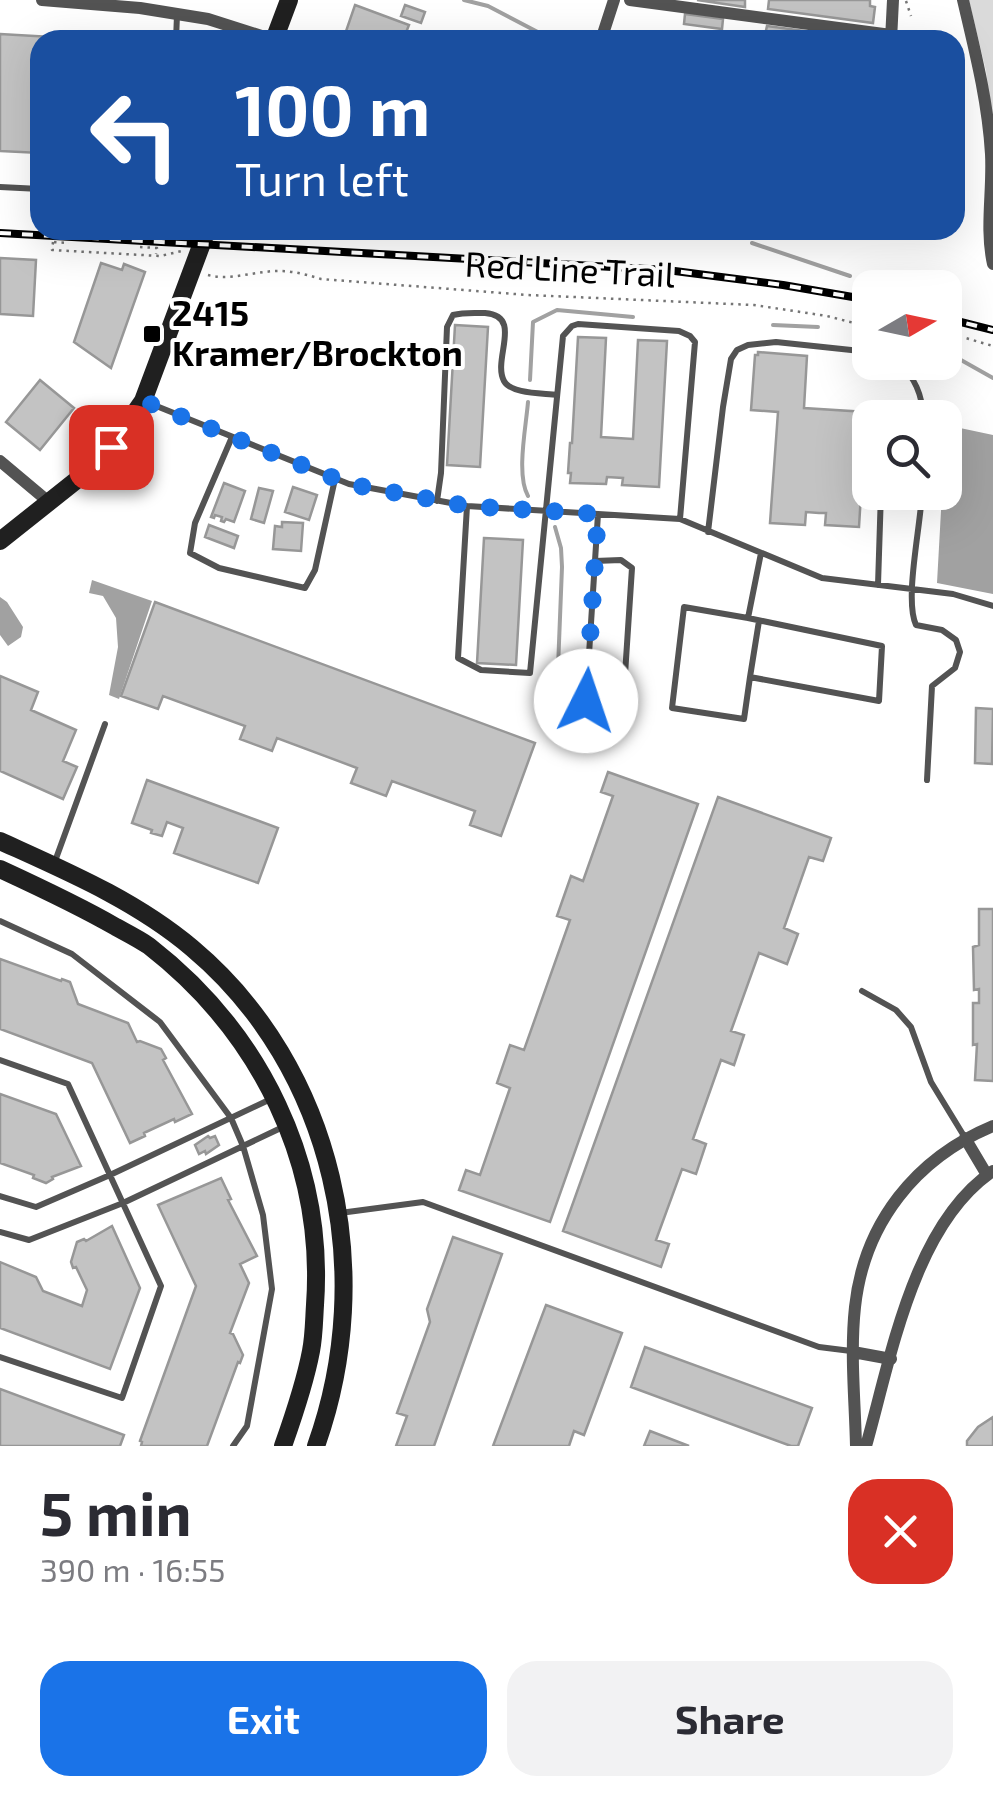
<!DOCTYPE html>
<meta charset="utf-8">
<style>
:root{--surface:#fff;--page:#f2f2f3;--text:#2b2b33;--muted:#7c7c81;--accent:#1a73e8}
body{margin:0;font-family:"Exo 2",sans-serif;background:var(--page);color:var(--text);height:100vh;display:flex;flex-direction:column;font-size:38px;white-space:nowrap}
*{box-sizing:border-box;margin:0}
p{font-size:32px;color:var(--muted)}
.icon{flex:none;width:55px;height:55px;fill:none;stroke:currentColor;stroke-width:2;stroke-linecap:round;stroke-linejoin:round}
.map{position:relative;height:1446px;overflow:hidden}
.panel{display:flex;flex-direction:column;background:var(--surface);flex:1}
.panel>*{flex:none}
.banner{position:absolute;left:30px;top:30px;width:935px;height:210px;border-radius:30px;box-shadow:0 10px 40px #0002;background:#1a4fa0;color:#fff;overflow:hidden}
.needle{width:65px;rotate:81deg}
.fabs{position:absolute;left:852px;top:270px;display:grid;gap:20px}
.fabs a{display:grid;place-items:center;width:110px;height:110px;border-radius:20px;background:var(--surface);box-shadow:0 10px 40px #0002;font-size:50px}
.pin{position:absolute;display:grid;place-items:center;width:85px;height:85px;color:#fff;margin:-42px;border-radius:20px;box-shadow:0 5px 15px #0006}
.me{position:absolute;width:110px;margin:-55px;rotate:4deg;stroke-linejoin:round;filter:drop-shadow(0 0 8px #0008)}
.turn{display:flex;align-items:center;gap:35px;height:210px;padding:0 40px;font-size:45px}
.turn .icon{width:130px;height:130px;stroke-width:2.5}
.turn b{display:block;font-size:70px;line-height:85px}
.round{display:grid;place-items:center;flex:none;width:105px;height:105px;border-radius:30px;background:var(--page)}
.headline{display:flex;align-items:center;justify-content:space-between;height:170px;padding:0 40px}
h1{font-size:60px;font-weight:700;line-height:75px}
.action{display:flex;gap:20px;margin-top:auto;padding:20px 40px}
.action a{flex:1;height:115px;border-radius:30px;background:var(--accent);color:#fff;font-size:40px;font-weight:700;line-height:115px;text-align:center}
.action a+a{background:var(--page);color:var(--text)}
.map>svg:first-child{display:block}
.green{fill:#dadada}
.water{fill:#a1a1a1}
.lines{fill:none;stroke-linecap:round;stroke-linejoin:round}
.stream{stroke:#a1a1a1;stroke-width:4}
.building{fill:#c3c3c3;stroke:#979797;stroke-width:2.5}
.path{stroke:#757575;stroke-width:2.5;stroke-dasharray:2.5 5;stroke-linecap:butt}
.lane{stroke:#535353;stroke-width:6}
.street{stroke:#535353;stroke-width:12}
.secondary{stroke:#202020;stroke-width:18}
.rail-casing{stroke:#000;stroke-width:8}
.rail{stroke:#fff;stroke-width:4;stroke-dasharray:11;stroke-linecap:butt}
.route{stroke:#1a73e8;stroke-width:18;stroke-dasharray:0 32.4}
.poi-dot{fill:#000;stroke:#fff;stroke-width:4}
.labels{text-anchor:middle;stroke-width:8;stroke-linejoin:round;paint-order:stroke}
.street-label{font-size:35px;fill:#000;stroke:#fff}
.poi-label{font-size:35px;font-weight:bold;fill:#000;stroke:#fff;text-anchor:start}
</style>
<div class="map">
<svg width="993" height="1446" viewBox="0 0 993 1446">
<rect width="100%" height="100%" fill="#fff"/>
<!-- green -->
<path class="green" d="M969,0h24v124l-7,-53z"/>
<!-- water -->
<path class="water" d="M946,425l47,10v159l-56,-11 5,-90 3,-1z
M92,580l60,21 -33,98 -10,-4 9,-48 -2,-29 -13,-22 -14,-3z
M0,597l7,5 16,25 -2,10 -13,9 -8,-11z"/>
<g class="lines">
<!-- stream -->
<path class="stream" d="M464,0l24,6 65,34
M752,243l98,33
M773,325l45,2
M945,351l48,27
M530,380l3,-58 24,-12 76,7
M528,496c-12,-21 -2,-69 0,-94
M549,721l8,-28 5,-126 -1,-19 -6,-21"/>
</g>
<!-- building -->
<path class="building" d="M697,0h48v7z
M769,0h101v6l5,1 -2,16 -105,-14z
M355,5l54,20 -6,15h-60z
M405,5l20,7 -4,11 -20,-7z
M685,14l38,5 -1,10 -38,-5z
M767,26l38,5 -1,9 -39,-5z
M0,34l104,6h-64v113l-40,-2z
M0,258l36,2 -3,56 -33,-2z
M101,263l21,7 2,-6 21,8 -34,96 -37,-26z
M455,325l33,2 -8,140 -33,-2z
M578,337l28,1 -5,99 32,2 5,-99 29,1 -8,146 -37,-2 1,-7 -16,-1 -1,7 -36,-1 1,-10h-3l2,-30h2z
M758,352l49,4 -3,52 62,4 -7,115 -34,-2 1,-12h-7l-13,-1 -1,13 -35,-2 8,-111 -27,-2 4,-55h3z
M40,380l34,28 -34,42 -34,-28z
M224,483l21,8 -11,31 -8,-3 -2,3 -3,-1 1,-4 -7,-2 -1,3 -3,-1z
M293,487l24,8 -8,25 -24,-8z
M259,488l14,3 -9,32 -13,-4z
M282,522l21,1 -2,28 -28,-2 2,-23 7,1z
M209,525l29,11 -4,12 -29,-11z
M484,538l39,2 -7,125 -39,-2z
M155,602l380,141 -34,93 -31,-11 5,-14 -83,-30 -6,15 -35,-13 6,-15 -80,-30 -5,13 -32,-12 5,-13 -82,-30 -5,13 -37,-13z
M0,676l38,16 -7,18 45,20 -13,31 14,6 -14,32 -63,-28z
M976,708l17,1 -1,55 -17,-1z
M608,772l90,32 -148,418 -91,-32 7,-20 14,5 30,-87 -13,-5 13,-38 14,5 46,-130 -13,-4 14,-40 12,5 30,-85 -12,-4z
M147,780l131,48 -20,55 -84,-30 9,-25 -16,-6 -5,14 -11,-3 1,-3 -20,-7z
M718,797l113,41 -8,23 -14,-4 -25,71 14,6 -11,30 -28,-11 -28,78 13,4 -10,30 -13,-5 -28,79 13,5 -10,30 -14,-5 -26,71 13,4 -8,23 -98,-36z
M979,909h14v172l-18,-1 2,-36 -4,1v-42h6v-14l-5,1 -1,-43 6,-2z
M0,959l61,22 1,-2 8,3 8,22 50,19 9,19 3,-1 21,8 5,9 -3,2 29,54 -17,8 -1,-3 -28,13 -2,1 1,3 -15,7 -38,-80 -92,-34z
M0,1094l56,20 25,52 -29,11 1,2 -7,4 -13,-5 1,-3 -34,-12z
M208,1136l2,2 5,-2 4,9 -13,9 -1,-3 -6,3 -4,-9z
M221,1178l10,21 -3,1 29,56 -17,8 9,19 -19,50 3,1 10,21 -3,8 -2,-1 -31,84h-66l1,-4 -2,-1 56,-155 -38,-81z
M112,1226l28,62 -30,81 -110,-41v-66l36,15 7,14 39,15 5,-16 -11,-23 -3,1 -2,-6 6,-20 7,-3 2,2z
M453,1237l49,17 -68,192h-38l11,-30 -10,-3 33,-91 -3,-13z
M546,1305l76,28 -38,102 -10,-4 -5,15h-76z
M645,1347l167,61 -14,38h-7l-160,-59z
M0,1389l124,46 -4,11h-120z
M993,1417v29h-26v-5l11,-14z
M650,1431l39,15h-45z"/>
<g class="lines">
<!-- path -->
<path class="path" d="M906,1l5,15
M910,40v-8
M53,242l-1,8 108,6 22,-5
M54,242l15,1
M140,247l17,1 -1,6
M208,275c18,5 38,-1 57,-3 19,-3 37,1 56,7l207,16 226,10 73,11 31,8 12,-1
M945,332l48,14"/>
<!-- lane -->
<path class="lane" d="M176,40l1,-25
M0,187l40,2
M898,362c16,14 25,34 25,56
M144,401l205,83 118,22 213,13 142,59 131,16 40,12
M232,437l-37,86 -5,30 29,15 86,20 10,-18 20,-91
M922,492c-1,33 -18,107 -6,133l26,5 14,10 4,12 -5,16 -23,18 -5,94
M437,501l4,-28 6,-146 6,-12c11,-3 21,-2 32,-2 39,3 7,46 19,68 7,13 39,12 53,14
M467,506l-9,152 23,12 49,3 33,-337 9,-10 6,-2 101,7 11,5 5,6 -15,177
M708,532l15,-125 8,-48 6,-9 11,-5 28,-3 94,10
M595,561l26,-1 11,8 -9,137 -6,8 -31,-12 12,-187
M878,585l3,-93
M748,618l-64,-11 -12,101 72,11 6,-42
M759,621l-9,56 129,24 3,-55 -134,-28 13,-65
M54,864l51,-140
M0,921l72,33 88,68 71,96 12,28 20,69 9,74 -25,137 -14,20
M862,991l34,19 15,17 20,55 33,54
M0,1060l68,24 93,202 -39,112 -122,-41
M0,1196l36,11 74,-32 163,-77
M340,1213l83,-11 396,145 32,4
M0,1232l29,8 94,-37 160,-76"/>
<!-- street -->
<path class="street" d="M42,0l98,8 68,11 66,21
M630,0l261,35
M963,0c12,51 25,102 28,154 2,37 -6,74 2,110
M602,35l25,5
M601,40l13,-40
M891,40l2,-40
M793,230h82
M0,461l50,42
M965,1138l22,37
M853,1352l38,7
M856,1446c-1,-46 -6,-93 -1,-139 9,-84 61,-149 138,-181
M866,1446c25,-88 47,-221 127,-275"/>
<!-- secondary -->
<path class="secondary" d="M274,40l15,-40
M0,541l83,-66 28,-28 32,-46 64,-171
M0,841c66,30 135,59 192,107 143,120 186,325 124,498
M0,869c39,18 78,36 116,58 11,6 23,12 33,19 112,87 176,218 166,359 -1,15 -1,31 -4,46 -6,32 -17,64 -28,95"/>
<defs>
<path id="rail" d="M0,233l667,37 116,15 87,15
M945,318l48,12"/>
</defs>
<!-- rail casing -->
<use href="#rail" class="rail-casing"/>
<!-- rail -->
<use href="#rail" class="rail"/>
</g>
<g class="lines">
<!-- route -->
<path class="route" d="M111,447l32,-46 206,83 118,22 131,8 -12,187"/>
</g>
<!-- markers -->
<rect class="poi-dot" x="142" y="324" width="20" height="20" rx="5"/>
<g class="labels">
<!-- street labels -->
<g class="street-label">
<text transform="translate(570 270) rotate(3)" y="12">Red Line Trail</text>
</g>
<!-- poi labels -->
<g class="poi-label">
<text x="172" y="326">2415<tspan x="172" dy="40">Kramer/Brockton</tspan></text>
</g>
</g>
</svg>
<div class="fabs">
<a><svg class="needle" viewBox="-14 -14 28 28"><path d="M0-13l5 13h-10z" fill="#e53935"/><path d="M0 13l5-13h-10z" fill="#7c7c81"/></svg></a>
<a><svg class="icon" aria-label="search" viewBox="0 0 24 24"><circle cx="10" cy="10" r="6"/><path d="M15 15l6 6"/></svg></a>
</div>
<div class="pin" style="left:111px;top:447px;background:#d93025"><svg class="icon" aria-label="arrive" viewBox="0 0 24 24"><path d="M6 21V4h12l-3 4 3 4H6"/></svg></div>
<svg class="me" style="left:586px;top:701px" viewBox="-20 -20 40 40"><circle r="19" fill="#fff"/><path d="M0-13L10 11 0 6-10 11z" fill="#1a73e8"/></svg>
<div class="banner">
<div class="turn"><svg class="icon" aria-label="left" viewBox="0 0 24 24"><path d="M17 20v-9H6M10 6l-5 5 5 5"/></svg><div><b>100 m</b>Turn left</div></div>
</div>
</div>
<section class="panel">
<div class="headline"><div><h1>5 min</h1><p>390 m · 16:55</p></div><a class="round" style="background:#d93025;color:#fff"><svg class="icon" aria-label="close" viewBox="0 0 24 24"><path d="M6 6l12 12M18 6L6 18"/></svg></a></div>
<div class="action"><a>Exit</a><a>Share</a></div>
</section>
